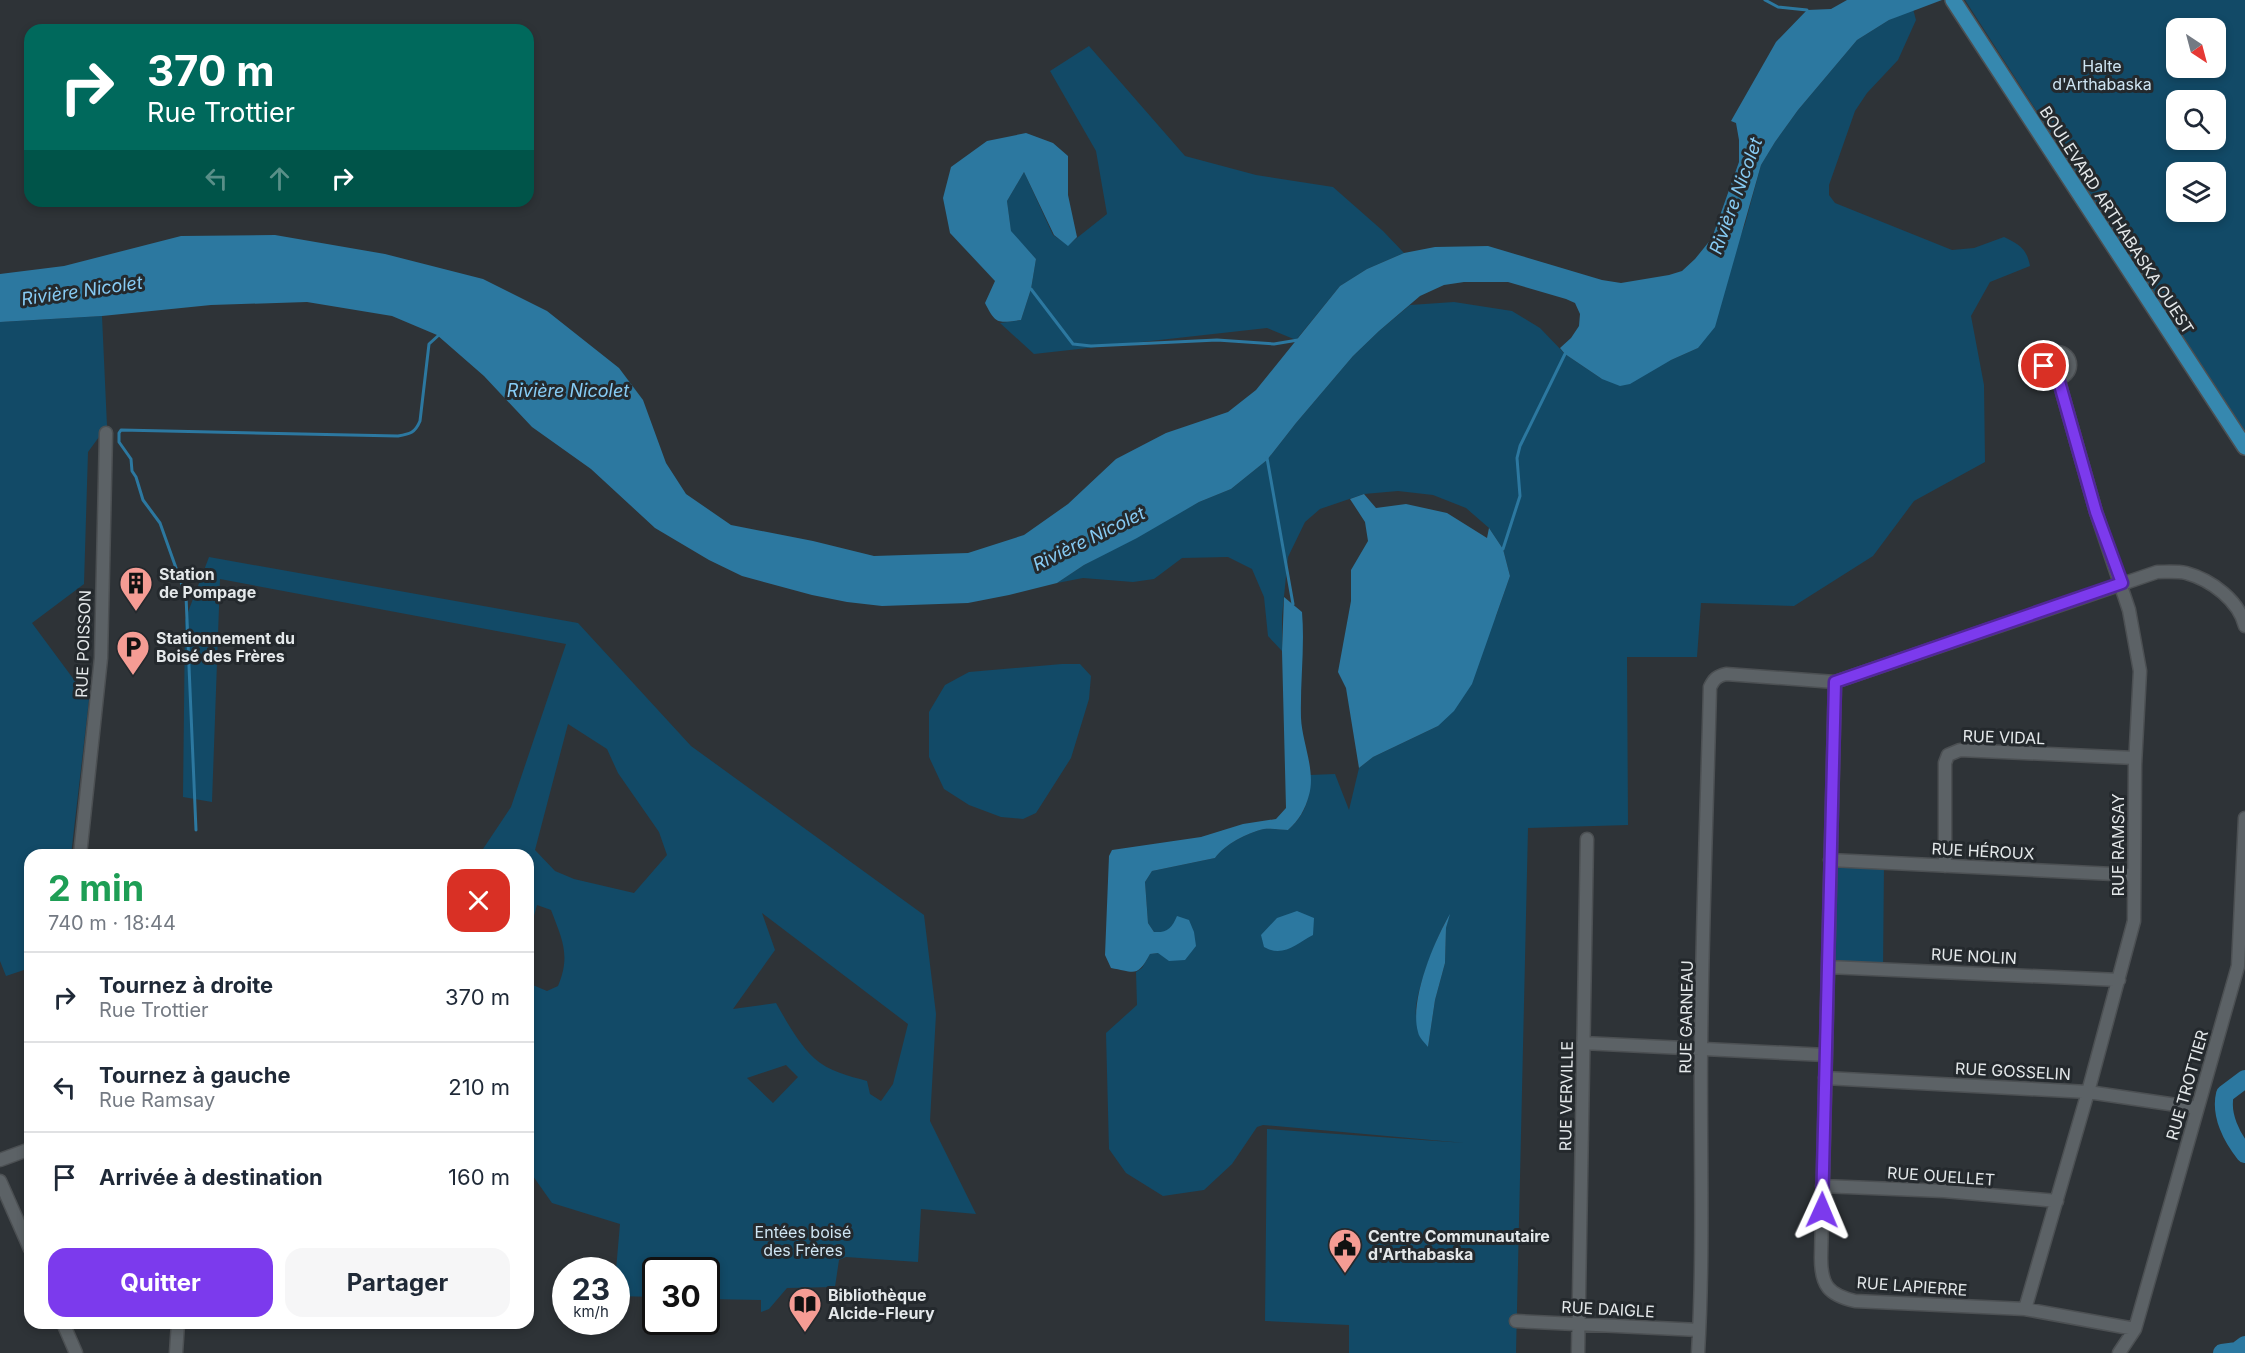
<!DOCTYPE html>
<html lang="fr">
<meta charset="utf-8">
<style>
:root{--surface:#fff;--page:#f6f6f7;--text:#1f2937;--muted:#747a83;--line:#e0e1e3;--accent:#7c3aed}
body{margin:0;font-family:Inter,sans-serif;background:var(--page);color:var(--text);height:100vh;display:flex;flex-direction:column;font-size:22px;white-space:nowrap}
*{box-sizing:border-box;margin:0}
p{font-size:20px;color:var(--muted)}
.icon{flex:none;width:33px;height:33px;fill:none;stroke:currentColor;stroke-width:2;stroke-linecap:round;stroke-linejoin:round}
.map{position:relative;flex:1;overflow:hidden}
.sheet{position:absolute;left:24px;top:849px;width:510px;height:480px;display:flex;flex-direction:column;background:var(--surface);border-radius:18px;box-shadow:0 3px 9px #0003}
.sheet>*{flex:none}
.guide{position:absolute;left:24px;top:24px;width:510px;height:183px;border-radius:18px;box-shadow:0 3px 9px #0003;background:#00695c;color:#fff;overflow:hidden}
.needle{width:39px;rotate:144deg}
.fabs{position:absolute;left:2166px;top:18px;display:grid;gap:12px}
.fabs a{display:grid;place-items:center;width:60px;height:60px;border-radius:12px;background:var(--surface);box-shadow:0 3px 9px #0003;font-size:30px}
.speed{position:absolute;left:552px;top:1257px;display:flex;gap:12px;font-size:30px;font-weight:700;text-align:center}
.speed>*{display:grid;place-content:center;width:78px;height:78px;border-radius:50%;background:var(--surface);box-shadow:0 3px 9px #0003;line-height:1}
.speed small{font-size:15px;font-weight:400}
.speed .limit{border:3px solid #111;border-radius:9px;background:#fff;color:#111}
.pin{position:absolute;display:grid;place-items:center;width:51px;height:51px;color:#fff;margin:-26px;border:3px solid #fff;border-radius:50%;box-shadow:0 2px 6px #0007}
.me{position:absolute;width:66px;margin:-33px;rotate:1deg;stroke-linejoin:round;filter:drop-shadow(0 0 4px #0008)}
.turn{display:flex;align-items:center;gap:21px;height:126px;padding:0 24px;font-size:27px}
.turn .icon{width:78px;height:78px;stroke-width:2.5}
.turn b{display:block;font-size:42px;line-height:51px}
.lanes{display:flex;align-items:center;height:57px;padding:0 24px;background:#0003;justify-content:center;gap:30px;direction:ltr}
.lanes .off{opacity:.35}
.round{display:grid;place-items:center;flex:none;width:63px;height:63px;border-radius:18px;background:var(--page)}
.headline{display:flex;align-items:center;justify-content:space-between;height:102px;padding:0 24px}
h1{font-size:36px;font-weight:700;line-height:45px;color:#1e9e55}
.button{display:flex;gap:12px;margin-top:auto;padding:12px 24px}
.button a{flex:1;height:69px;border-radius:18px;background:var(--accent);color:#fff;font-size:24px;font-weight:700;line-height:69px;text-align:center}
.button a+a{background:var(--page);color:var(--text)}
ul{padding:0;list-style:none}
li{display:flex;align-items:center;gap:18px;height:90px;padding:0 24px;border-top:2px solid var(--line)}
li div{flex:1}
li b{display:block;font-size:22px}
li em{font-style:normal}
.map>svg:first-child{display:block}
.green{fill:#124a67;fill-rule:evenodd}
.water{fill:#2c78a0}
.lines{fill:none;stroke-linecap:round;stroke-linejoin:round}
.stream{stroke:#2c78a0;stroke-width:3}
.river{stroke:#2c78a0;stroke-width:18}
.minor-casing{stroke:#4c5053;stroke-width:15}
.major-casing{stroke:#4c5053;stroke-width:18}
.minor{stroke:#5c6266;stroke-width:12}
.major{stroke:#3688af;stroke-width:15}
.route-casing{stroke:#51269a;stroke-width:15}
.route{stroke:#7c3aed;stroke-width:10}
.labels{text-anchor:middle;stroke-width:6;stroke-linejoin:round;paint-order:stroke}
.park-label{font-size:16px;fill:#cee4f2;stroke:#24292d}
.street-label{font-size:16px;fill:#e4e8ea;stroke:#24292d}
.poi-label{font-size:16px;font-weight:bold;fill:#e4e8ea;stroke:#24292d;text-anchor:start}
.water-label{font-size:18px;font-style:italic;fill:#87cbf4;stroke:#24292d}
</style>
<div class="map">
<svg width="2245" height="1353" viewBox="0 0 2245 1353">
<rect width="100%" height="100%" fill="#2e3337"/>
<!-- green -->
<path class="green" d="M1965,0h280v434zM2176,28h40v40h-40zM2176,100h40v40h-40zM2176,172h40v40h-40z
M1913,9l3,11 -18,40 -31,33 -12,18 -26,74v10l6,8 117,47 22,-2 30,-11c15,7 23,12 26,29l-40,16 -19,34 13,69 1,77 -71,39 -41,55 -79,50 -93,-3 -4,54h-70l1,168 -100,3 -12,525h-167v-28l-84,-4 2,-192 198,14 -202,-18 -6,2 -25,37 -28,26 -41,6 -37,-23 -17,-24 -3,-116 31,-28 -1,-33 6,-4 8,-14 8,-1 14,-26 -8,6 -10,-1 -6,-9 -3,-41 7,-11 63,-13c10,-14 32,-25 49,-29 8,-1 17,1 24,1 18,-16 22,-31 22,-55l25,-1 14,36 10,-42 14,-11 65,-31 58,-110 14,-40 -7,-27 -14,-21 -23,-20 -33,-13 -35,-4 -34,3 -44,15 -15,13 -17,35 -6,59v35l-14,-15 -4,-39 -12,-28 -24,-12 -46,1 -28,21 -21,3 -50,-4 -26,5 27,-18 115,-63 32,-13 36,-29 29,-37 57,-67 26,-25 31,-26 44,-3 58,9 28,17 25,26 37,25 69,-19 27,-12 47,-124 16,-59 14,-23 23,-32 59,-70 32,-20zM1449,916l-3,12 -1,35 -10,37 -7,47c-4,-10 -11,-21 -12,-32 -3,-18 22,-83 33,-99z
M1089,46l96,110 71,19 77,12 50,44 21,22 -37,16 -27,17 -44,54 -29,-12 -233,26 -34,-31 21,-3 10,-31 5,-30 -25,-27 -4,-31 17,-29 29,63 15,10 39,-31 -11,-63 -46,-80z
M102,316l5,110 -19,26 -4,132 -52,39 57,77 -18,155h-41v113l-24,8 -6,-15v-639z
M209,557l369,66 113,123 233,169 12,99 -6,107 46,93 -55,-5 -3,53 -72,-5 -7,3 -4,27 -48,1 -18,21 -8,3v-12l-54,-1 -1,-29h-50l-1,27 -38,-1 -1,-26 4,-46 -68,-21 -24,-34v-186l19,8 11,-5c13,-31 4,-47 -7,-76l-14,-5 -9,33v-83h-49l32,-48 55,-163 -346,-65 -8,223 -29,-5 2,-177zM568,724l39,25 11,24 41,59 8,23 -33,38 -60,-14 -19,-8 -20,-21zM762,913l146,111 -15,60 -12,17 -11,-7 -3,-13c-18,-5 -39,-10 -53,-23 -16,-15 -27,-36 -38,-55l-43,6 42,-59zM786,1065l12,12 -25,26 -26,-25z
M1062,664h18l11,12 -2,23 -18,59 -35,55 -13,6 -22,-2 -32,-12 -25,-16 -15,-32v-45l16,-27 24,-13z
M1830,860l54,3 -1,107 -55,-3z"/>
<!-- water -->
<path class="water" d="M1847,0h95l-53,20 -32,20 -59,70 -23,32 -14,23 -46,162 -17,21 -27,12 -41,24 -10,2 -18,-7 -37,-25 -5,-6 11,-10 8,-12 1,-12 -5,-11 -9,-4 -58,-17h-44l-20,3 -24,11 -41,35 -26,25 -57,67 -29,37 -36,29 -32,13 -62,36 -53,27 -27,18 -48,12 -41,8 -86,3 -35,-4 -35,-7 -70,-19 -33,-16 -54,-32 -64,-59 -59,-42 -48,-51 -47,-41 -45,-19 -85,-14 -96,3 -109,11 -102,6v-48l64,-8 117,-30 94,-1 110,19 98,25 64,32 72,57 24,32 23,63 20,31 45,31 82,16 61,15 94,-3 56,-18 44,-31 48,-45 50,-26 62,-21 28,-22 84,-104 27,-17 37,-16 31,-6 53,-1 114,34 19,3 48,-8 13,-4 13,-12 17,-21 27,-76v-22l-3,-17 -5,-2 45,-79 31,-32 24,-1z
M1026,133l27,10 15,13v39l9,42 -9,9 -14,-11 -30,-63 -17,29 4,30 25,28 -5,30 -10,31c-23,3 -25,5 -36,-17l10,-22 -45,-48 -7,-35 8,-31 36,-26z
M1364,494l12,14 30,-4 41,9 40,25 2,-10 14,21 7,27 -38,108 -18,27 -16,15 -65,31 -14,11 -13,-80 -8,-16 13,-71v-31l17,-29 -3,-19 -15,-23z
M1284,597l18,15c3,35 -2,70 -1,106 1,24 15,53 8,77 -4,15 -10,25 -21,35 -7,0 -16,-2 -24,-1 -17,4 -39,15 -49,29l-63,13 -7,11 3,41 6,9c13,1 18,-4 23,-16l12,4 5,12 2,14 -11,14 -16,1 -11,-8 -8,1c-13,24 -15,18 -39,14l-6,-13 4,-99 3,-6 89,-13 42,-13 33,-5 10,-11 -4,-157z
M1297,911l17,7 -1,17c-17,9 -30,23 -49,12l-3,-12 16,-17z
M1450,914l-4,14 -1,35 -10,37 -7,47c-3,-4 -9,-9 -10,-15 -9,-31 16,-91 32,-118z"/>
<g class="lines">
<!-- stream -->
<path class="stream" d="M1765,0l13,7 29,3
M1031,289l42,55 18,2 126,-6 57,4 24,-4
M1267,458l26,146
M1503,549l17,-53 -3,-38 3,-12 46,-94
M196,830l-10,-234 -26,-73 -17,-23 -7,-23 -4,-6 -1,-12 -12,-17v-9l2,-3 277,6c12,-2 17,-3 22,-15l9,-77 11,-10"/>
<!-- river -->
<path class="river" d="M2245,1079l-20,15c-5,21 7,44 20,60
M2222,1353l15,-2 8,-6"/>
<defs>
<path id="minor" d="M2044 365a13 13 0 1 1 26 0a13 13 0 1 1-26 0Z
M1835,682l-14,576c0,28 8,37 34,43l170,8 110,20
M80,855l21,-197 5,-225
M1830,860l304,15
M1945,866v-103l3,-8 12,-5 175,8
M1828,967l291,13
M1583,1043l243,12
M1825,1078l263,14 109,16
M0,1160l30,-11
M0,1181l30,68
M1822,1186l122,5 113,10
M2025,1309l63,-217 46,-171 1,-156 5,-94 -11,-61 -33,-98 -38,-134
M1516,1321l183,9
M63,1323l13,30
M176,1353l2,-30
M1578,1353l9,-514
M1698,1353c6,-101 2,-202 3,-304 1,-120 6,-241 9,-362 4,-8 7,-11 16,-13l109,8 322,-110c10,0 19,-1 29,1 26,7 53,28 59,53
M2119,1353l16,-24 103,-363 7,-148"/>
<path id="major" d="M1953,0l292,447"/>
</defs>
<!-- minor casing -->
<use href="#minor" class="minor-casing"/>
<!-- major casing -->
<use href="#major" class="major-casing"/>
<!-- minor -->
<use href="#minor" class="minor"/>
<!-- major -->
<use href="#major" class="major"/>
</g>
<g class="lines">
<defs>
<path id="route" d="M1822,1210l13,-528 287,-99 -26,-71 -38,-134 -8,-2 -6,-10"/>
</defs>
<!-- route casing -->
<use href="#route" class="route-casing"/>
<!-- route -->
<use href="#route" class="route"/>
</g>
<!-- icons -->
<defs>
<symbol id="building-pin" viewBox="-11 -11 22 30"><path d="M0 17L-7.5 6A9.5 9.5 0 1 1 7.5 6Z" fill="#f59c94" stroke="#24292d"/><path d="M-4-6H4V6H1V3H-1V6H-4ZM-2.5-4.3h1.7v1.8h-1.7ZM.8-4.3h1.7v1.8H.8ZM-2.5-1h1.7V.8h-1.7ZM.8-1h1.7V.8H.8Z" fill="#111"/></symbol>
<symbol id="parking-pin" viewBox="-11 -11 22 30"><path d="M0 17L-7.5 6A9.5 9.5 0 1 1 7.5 6Z" fill="#f59c94" stroke="#24292d"/><path d="M-3.5-5.5H1a3.5 3.5 0 0 1 0 7H-1V5.5H-3.5ZM-1-3.4V-.6H.8a1.4 1.4 0 0 0 0-2.8Z" fill="#111"/></symbol>
<symbol id="civic-pin" viewBox="-11 -11 22 30"><path d="M0 17L-7.5 6A9.5 9.5 0 1 1 7.5 6Z" fill="#f59c94" stroke="#24292d"/><path d="M-.6-6.5H3V-4.5H.6V-3L4-1V1h2V6H-6V1h2V-1L-.6-3ZM-1.2 2.5V6h2.4V2.5Z" fill="#111"/></symbol>
<symbol id="library-pin" viewBox="-11 -11 22 30"><path d="M0 17L-7.5 6A9.5 9.5 0 1 1 7.5 6Z" fill="#f59c94" stroke="#24292d"/><path d="M-6-4Q-3-5.5-.7-3.5V5Q-3 3-6 4ZM6-4Q3-5.5 .7-3.5V5Q3 3 6 4Z" fill="#111"/></symbol>
</defs>
<g fill-rule="evenodd">
<use href="#building-pin" x="117" y="564" width="38" height="52"/>
<use href="#parking-pin" x="114" y="628" width="38" height="52"/>
<use href="#civic-pin" x="1326" y="1226" width="38" height="52"/>
<use href="#library-pin" x="786" y="1285" width="38" height="52"/>
</g>
<g class="labels">
<!-- park labels -->
<g class="park-label">
<text x="2102" y="72">Halte<tspan x="2102" dy="18">d'Arthabaska</tspan></text>
<text x="803" y="1238">Entées boisé<tspan x="803" dy="18">des Frères</tspan></text>
</g>
<!-- street labels -->
<g class="street-label">
<text transform="translate(2117 220) rotate(57)" y="6">BOULEVARD ARTHABASKA OUEST</text>
<text transform="translate(83 644) rotate(-88)" y="6">RUE POISSON</text>
<text transform="translate(2004 737) rotate(2)" y="6">RUE VIDAL</text>
<text transform="translate(2118 845) rotate(-90)" y="6">RUE RAMSAY</text>
<text transform="translate(1983 851) rotate(3)" y="6">RUE HÉROUX</text>
<text transform="translate(1974 956) rotate(3)" y="6">RUE NOLIN</text>
<text transform="translate(1686 1017) rotate(-89)" y="6">RUE GARNEAU</text>
<text transform="translate(2013 1071) rotate(3)" y="6">RUE GOSSELIN</text>
<text transform="translate(2187 1085) rotate(-74)" y="6">RUE TROTTIER</text>
<text transform="translate(1566 1096) rotate(-89)" y="6">RUE VERVILLE</text>
<text transform="translate(1941 1176) rotate(4)" y="6">RUE OUELLET</text>
<text transform="translate(1912 1286) rotate(4)" y="6">RUE LAPIERRE</text>
<text transform="translate(1608 1309) rotate(3)" y="6">RUE DAIGLE</text>
</g>
<!-- poi labels -->
<g class="poi-label">
<text x="159" y="580">Station<tspan x="159" dy="18">de Pompage</tspan></text>
<text x="156" y="644">Stationnement du<tspan x="156" dy="18">Boisé des Frères</tspan></text>
<text x="1368" y="1242">Centre Communautaire<tspan x="1368" dy="18">d'Arthabaska</tspan></text>
<text x="828" y="1301">Bibliothèque<tspan x="828" dy="18">Alcide-Fleury</tspan></text>
</g>
<!-- water labels -->
<g class="water-label">
<text transform="translate(1736 196) rotate(-70)" y="6">Rivière Nicolet</text>
<text transform="translate(82 291) rotate(-8)" y="6">Rivière Nicolet</text>
<text x="568" y="397">Rivière Nicolet</text>
<text transform="translate(1089 539) rotate(-26)" y="6">Rivière Nicolet</text>
</g>
</g>
</svg>
<div class="fabs">
<a><svg class="needle" viewBox="-14 -14 28 28"><path d="M0-13l5 13h-10z" fill="#e53935"/><path d="M0 13l5-13h-10z" fill="#747a83"/></svg></a>
<a><svg class="icon" aria-label="search" viewBox="0 0 24 24"><circle cx="10" cy="10" r="6"/><path d="M15 15l6 6"/></svg></a>
<a><svg class="icon" aria-label="layers" viewBox="0 0 24 24"><path d="M12 4l9 5-9 5-9-5zM3 14l9 5 9-5"/></svg></a>
</div>
<div class="speed"><div>23<small>km/h</small></div><div class="limit">30</div></div>
<div class="pin" style="left:2044px;top:366px;background:#d93025"><svg class="icon" aria-label="arrive" viewBox="0 0 24 24"><path d="M6 21V4h12l-3 4 3 4H6"/></svg></div>
<svg class="me" style="left:1822px;top:1210px" viewBox="-20 -20 40 40"><path d="M0-17L14 15 0 8-14 15z" fill="#7c3aed" stroke="#fff" stroke-width="4"/></svg>
<div class="guide">
<div class="turn"><svg class="icon" aria-label="right" viewBox="0 0 24 24"><path d="M7 20v-9h11M14 6l5 5-5 5"/></svg><div><b>370 m</b>Rue Trottier</div></div>
<div class="lanes"><svg class="icon off" aria-label="left" viewBox="0 0 24 24"><path d="M17 20v-9H6M10 6l-5 5 5 5"/></svg><svg class="icon off" aria-label="ahead" viewBox="0 0 24 24"><path d="M12 20V5M6 11l6-6 6 6"/></svg><svg class="icon" aria-label="right" viewBox="0 0 24 24"><path d="M7 20v-9h11M14 6l5 5-5 5"/></svg></div>
</div>
<section class="sheet">
<div class="headline"><div><h1>2 min</h1><p>740 m · 18:44</p></div><a class="round" style="background:#d93025;color:#fff"><svg class="icon" aria-label="close" viewBox="0 0 24 24"><path d="M6 6l12 12M18 6L6 18"/></svg></a></div>
<ul>
<li><svg class="icon" aria-label="right" viewBox="0 0 24 24"><path d="M7 20v-9h11M14 6l5 5-5 5"/></svg><div><b>Tournez à droite</b><p>Rue Trottier</p></div><em>370 m</em></li>
<li><svg class="icon" aria-label="left" viewBox="0 0 24 24"><path d="M17 20v-9H6M10 6l-5 5 5 5"/></svg><div><b>Tournez à gauche</b><p>Rue Ramsay</p></div><em>210 m</em></li>
<li><svg class="icon" aria-label="arrive" viewBox="0 0 24 24"><path d="M6 21V4h12l-3 4 3 4H6"/></svg><div><b>Arrivée à destination</b></div><em>160 m</em></li>
</ul>
<div class="button"><a>Quitter</a><a>Partager</a></div>
</section>
</div>
